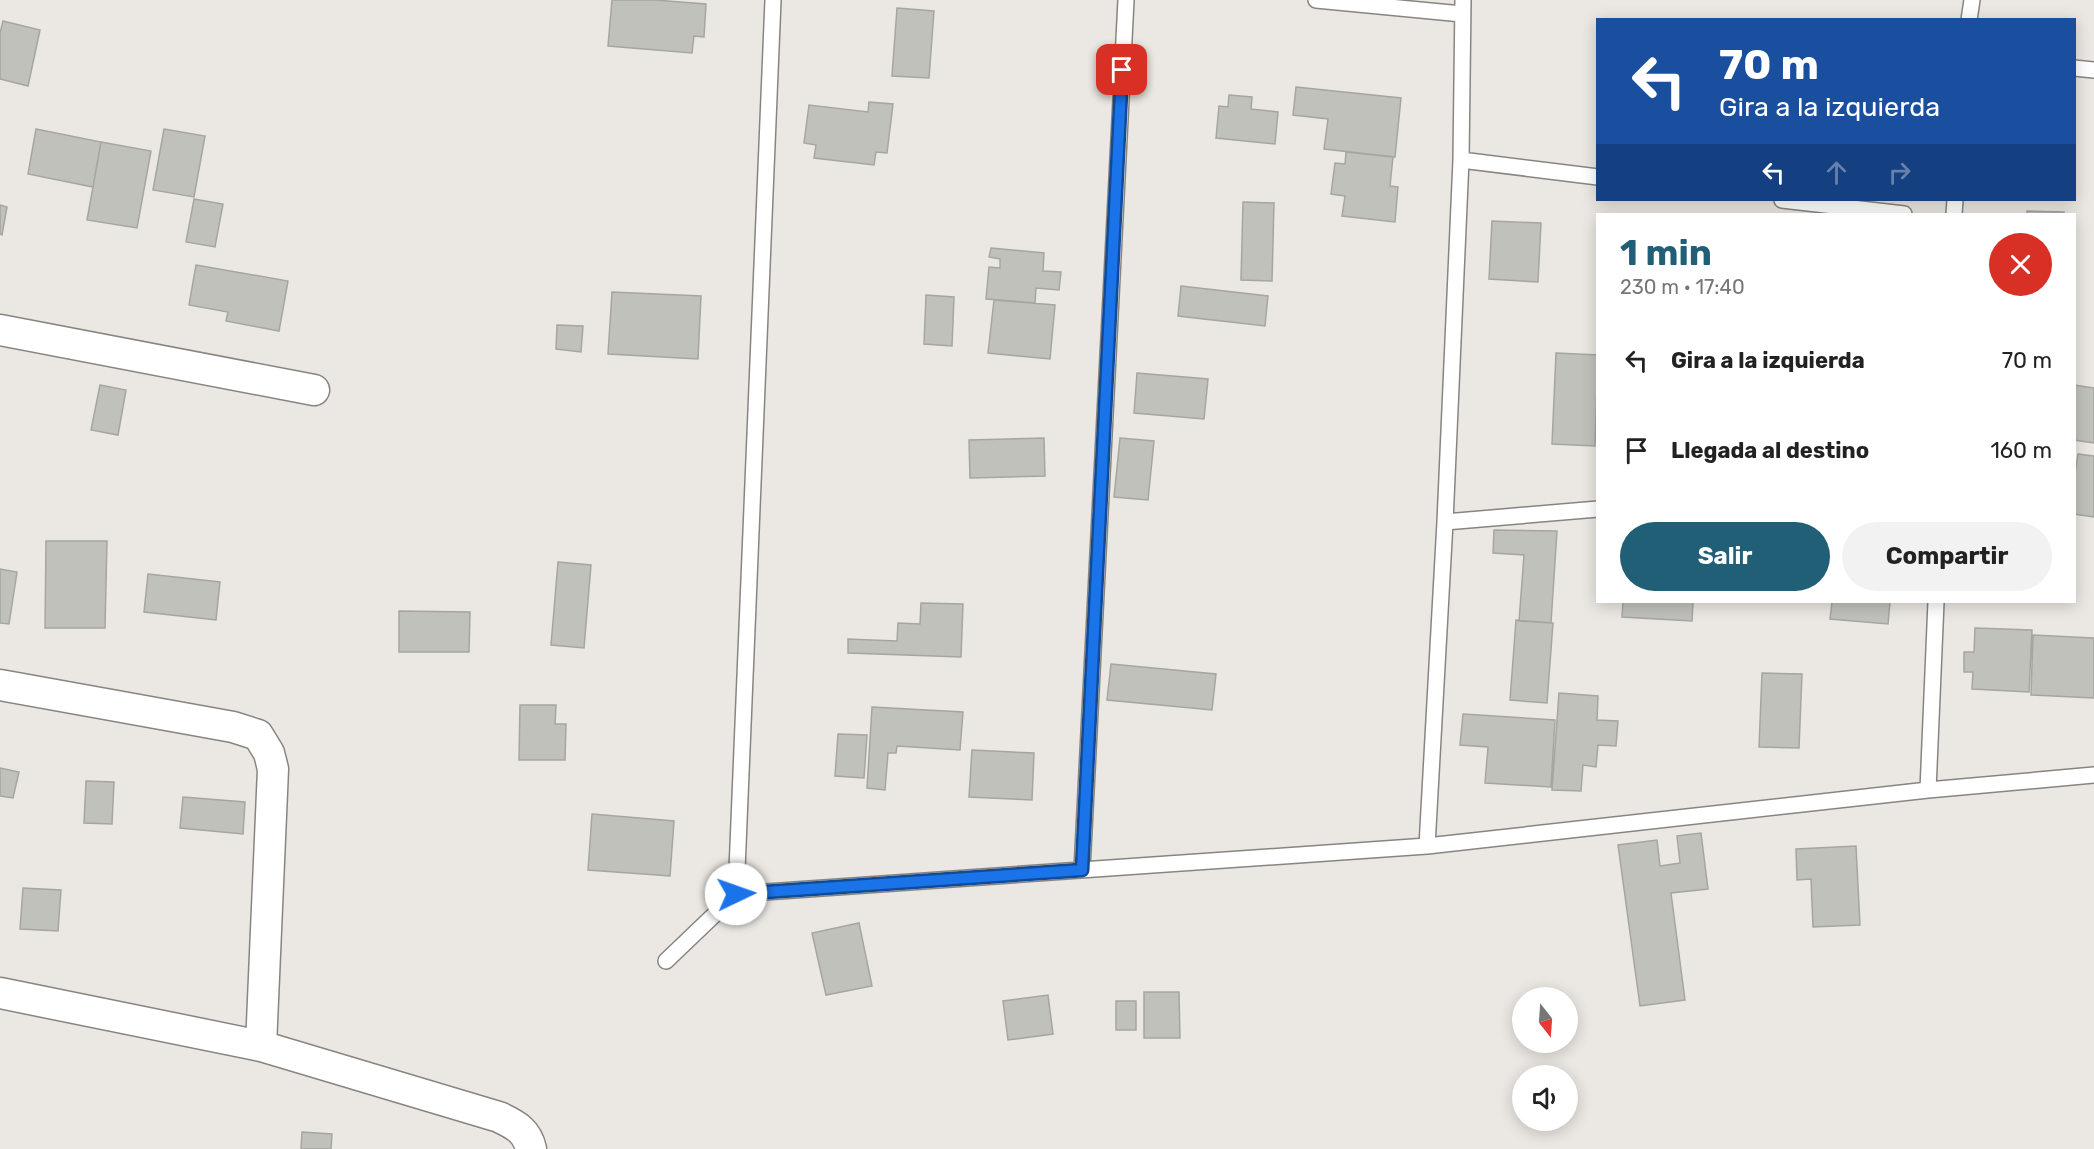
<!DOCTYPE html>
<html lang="es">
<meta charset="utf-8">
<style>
:root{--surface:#fff;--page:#f2f2f2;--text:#222;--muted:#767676;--accent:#205f75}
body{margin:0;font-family:Rubik,sans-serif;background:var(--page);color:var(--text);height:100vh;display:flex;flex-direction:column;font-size:22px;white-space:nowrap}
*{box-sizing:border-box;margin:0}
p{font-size:20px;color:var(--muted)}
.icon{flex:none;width:33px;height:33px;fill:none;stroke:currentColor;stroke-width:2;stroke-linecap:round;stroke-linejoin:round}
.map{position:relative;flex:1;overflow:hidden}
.details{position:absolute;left:1596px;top:213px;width:480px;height:390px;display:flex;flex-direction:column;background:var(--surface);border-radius:0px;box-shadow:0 3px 15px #0003}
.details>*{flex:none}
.top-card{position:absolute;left:1596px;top:18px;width:480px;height:183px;border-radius:0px;box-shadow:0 3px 15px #0003;background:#1a4fa0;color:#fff;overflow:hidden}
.needle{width:39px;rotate:163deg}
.tools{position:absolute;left:1512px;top:987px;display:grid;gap:12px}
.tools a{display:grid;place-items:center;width:66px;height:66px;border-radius:50%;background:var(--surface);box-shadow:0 3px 15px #0003;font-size:30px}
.pin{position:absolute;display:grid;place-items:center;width:51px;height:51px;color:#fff;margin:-26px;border-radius:12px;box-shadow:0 3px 9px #0006}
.me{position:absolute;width:66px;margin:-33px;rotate:87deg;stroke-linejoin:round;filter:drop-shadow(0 0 4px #0008)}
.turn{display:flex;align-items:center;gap:21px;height:126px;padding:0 24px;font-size:27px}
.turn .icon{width:78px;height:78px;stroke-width:2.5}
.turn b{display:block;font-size:42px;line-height:51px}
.lanes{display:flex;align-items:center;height:57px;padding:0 24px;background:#0003;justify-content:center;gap:30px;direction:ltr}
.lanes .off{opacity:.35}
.round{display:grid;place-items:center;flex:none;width:63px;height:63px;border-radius:32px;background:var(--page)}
.summary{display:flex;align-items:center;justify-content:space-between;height:102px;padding:0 24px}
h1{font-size:36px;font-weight:700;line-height:45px;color:var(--accent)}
.primary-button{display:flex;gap:12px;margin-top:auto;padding:12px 24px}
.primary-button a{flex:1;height:69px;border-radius:36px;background:var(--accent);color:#fff;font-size:24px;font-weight:700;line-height:69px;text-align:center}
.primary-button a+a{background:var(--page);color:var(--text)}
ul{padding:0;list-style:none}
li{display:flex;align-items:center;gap:18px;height:90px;padding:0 24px}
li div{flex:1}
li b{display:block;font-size:22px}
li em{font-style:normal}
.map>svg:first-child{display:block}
.building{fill:#c1c1bc;stroke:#a6a6a1;stroke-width:1.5}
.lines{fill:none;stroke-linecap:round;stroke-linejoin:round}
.service-casing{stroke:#888581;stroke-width:18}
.minor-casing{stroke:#888581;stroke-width:33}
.service{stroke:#fff;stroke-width:15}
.minor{stroke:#fff;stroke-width:30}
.route-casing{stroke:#114b97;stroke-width:15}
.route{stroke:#1a73e8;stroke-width:10}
</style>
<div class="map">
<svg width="2094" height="1149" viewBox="0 0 2094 1149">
<rect width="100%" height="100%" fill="#ebe8e3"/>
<!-- building -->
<path class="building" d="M612,0h43l51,4 -2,33 -10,-1 -2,17 -84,-7z
M897,8l37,3 -5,67 -37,-2z
M3,21l37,9 -12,56 -28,-7v-46z
M1296,87l105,11 -6,59 -71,-8 4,-30 -35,-4z
M1229,95l23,2 -1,12 27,3 -3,32 -59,-6 3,-32 9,1z
M869,102l24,2 -6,49 -11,-1 -2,13 -60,-7 2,-13 -12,-2 5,-38 59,7z
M36,129l65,13 -8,45 -65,-13z
M164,129l41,7 -11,61 -41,-7z
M101,142l50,9 -14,77 -50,-8z
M1346,152l47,5 -3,29 8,1 -3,35 -53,-6 3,-20 -14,-2 4,-31 10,1z
M194,199l29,5 -8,43 -29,-5z
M1243,202l31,1 -2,78 -31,-1z
M0,205l7,2 -5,28 -2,-1z
M2027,211l37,1v2h-37z
M1492,221l49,2 -3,59 -49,-3z
M991,248l53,5 -1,18 18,1 -2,18 -23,-2 -1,15 -49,-4 3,-32 11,1v-9l-11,-2z
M196,265l92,16 -9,50 -53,-10 2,-9 -39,-7z
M1181,286l87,10 -3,30 -87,-10z
M612,292l89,4 -3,63 -90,-5z
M926,295l28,2 -2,49 -28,-2z
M994,300l61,5 -5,54 -62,-6z
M557,325l26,1 -2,26 -25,-3z
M1556,353l42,2 -3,91 -43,-2z
M1137,373l71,6 -4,40 -70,-6z
M100,385l26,5 -8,45 -27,-5z
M2074,385l20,3v55l-20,-3z
M1044,438l1,38 -75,2 -1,-38z
M1120,438l34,3 -6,59 -34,-3z
M2078,454l16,2v61l-20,-3v-34z
M1494,530l63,1 -6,92 -32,-2 5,-66 -31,-2z
M46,541h61l-2,87h-60z
M558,562l33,3 -7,83 -33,-3z
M0,569l17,3 -8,52 -9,-1z
M148,574l72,8 -4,38 -72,-8z
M1623,602h70l-1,19 -70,-4z
M1832,602h58l-2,22 -58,-5z
M921,603l42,1 -2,53 -113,-4v-14l49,2 1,-18 22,1z
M399,611l71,1 -1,40h-70z
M1516,620l37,3 -6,80 -37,-3z
M1975,628l57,2 -3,62 -57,-3 1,-17h-9v-20h10z
M2033,635l61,3v60l-63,-3z
M1111,664l105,10 -4,36 -105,-10z
M1762,673l40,1 -3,74 -40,-1z
M1559,693l39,3 -1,24 21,1 -2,25 -18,-1 -2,22 -13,-2 -2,26 -29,-1z
M520,705h36l-1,19h11l-1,36h-46z
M872,707l91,5 -3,38 -63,-4 -1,7h-8l-3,37 -18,-2z
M1463,714l92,6 -4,67 -66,-4 3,-36 -28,-2z
M838,734l29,1 -3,43 -29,-2z
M972,750l62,3 -2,47 -63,-3z
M0,768l19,4 -6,26 -13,-2z
M86,781l28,1 -2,42 -28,-1z
M183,797l62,5 -2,32 -63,-6z
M592,814l82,7 -4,55 -82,-6z
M1701,833l7,56 -37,4 14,107 -45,6 -22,-161 39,-5 3,26 20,-3 -3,-27z
M1856,846l4,79 -47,2 -2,-48 -14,1 -1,-31z
M23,888l38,2 -3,41 -38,-2z
M859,923l13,63 -46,9 -14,-62z
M1144,992h35l1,46h-36z
M1048,995l5,39 -45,6 -5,-39z
M1116,1001h20v29h-20z
M302,1132l30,2 -1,15h-30z"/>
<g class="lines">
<defs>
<path id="service" d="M773,0l-37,894 691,-48 501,-56 166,-15
M1316,0l146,14
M1969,20l3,-20
M2074,68l20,2
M1461,160l137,17
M1782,200l122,14
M1954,214l1,-14
M1445,522l153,-13
M1928,790l8,-188
M1427,846l18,-324 16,-362 2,-160
M1082,870l44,-870
M666,961l70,-67"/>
<path id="minor" d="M0,330l314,60
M0,685l233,42 25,8 11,18 4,16 -12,277
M0,993l261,53 238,71c17,8 28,14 32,32"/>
</defs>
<!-- service casing -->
<use href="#service" class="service-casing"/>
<!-- minor casing -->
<use href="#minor" class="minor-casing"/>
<!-- service -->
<use href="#service" class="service"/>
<!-- minor -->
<use href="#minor" class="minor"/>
</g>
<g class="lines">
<defs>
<path id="route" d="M736,894l346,-24 40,-800"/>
</defs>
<!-- route casing -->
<use href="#route" class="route-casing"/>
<!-- route -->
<use href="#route" class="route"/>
</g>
</svg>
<div class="tools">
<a><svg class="needle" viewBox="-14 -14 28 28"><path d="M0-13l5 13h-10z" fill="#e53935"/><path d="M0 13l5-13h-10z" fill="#767676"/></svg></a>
<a><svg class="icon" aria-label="sound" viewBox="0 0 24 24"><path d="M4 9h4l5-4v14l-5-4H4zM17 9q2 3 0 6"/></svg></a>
</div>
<div class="pin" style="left:1122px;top:70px;background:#d93025"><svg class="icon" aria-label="arrive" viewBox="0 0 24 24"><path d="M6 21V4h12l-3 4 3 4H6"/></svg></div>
<svg class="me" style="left:736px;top:894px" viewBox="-20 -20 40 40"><circle r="19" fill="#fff"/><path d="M0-13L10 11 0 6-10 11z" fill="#1a73e8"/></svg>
<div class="top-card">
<div class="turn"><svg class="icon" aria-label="left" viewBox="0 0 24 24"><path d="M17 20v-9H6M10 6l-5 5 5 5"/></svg><div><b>70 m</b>Gira a la izquierda</div></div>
<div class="lanes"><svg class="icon" aria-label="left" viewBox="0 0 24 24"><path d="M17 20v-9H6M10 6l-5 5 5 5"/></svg><svg class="icon off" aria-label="ahead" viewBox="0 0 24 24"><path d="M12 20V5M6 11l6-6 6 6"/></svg><svg class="icon off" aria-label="right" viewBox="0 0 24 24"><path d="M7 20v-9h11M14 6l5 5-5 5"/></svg></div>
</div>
<section class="details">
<div class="summary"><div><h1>1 min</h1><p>230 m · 17:40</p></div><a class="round" style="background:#d93025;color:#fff"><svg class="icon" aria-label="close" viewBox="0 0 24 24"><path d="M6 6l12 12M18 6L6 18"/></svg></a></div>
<ul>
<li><svg class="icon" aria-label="left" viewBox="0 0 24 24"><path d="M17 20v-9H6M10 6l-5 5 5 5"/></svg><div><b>Gira a la izquierda</b></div><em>70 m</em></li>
<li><svg class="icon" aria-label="arrive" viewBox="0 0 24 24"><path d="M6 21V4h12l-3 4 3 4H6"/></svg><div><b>Llegada al destino</b></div><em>160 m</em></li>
</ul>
<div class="primary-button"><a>Salir</a><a>Compartir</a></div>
</section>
</div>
